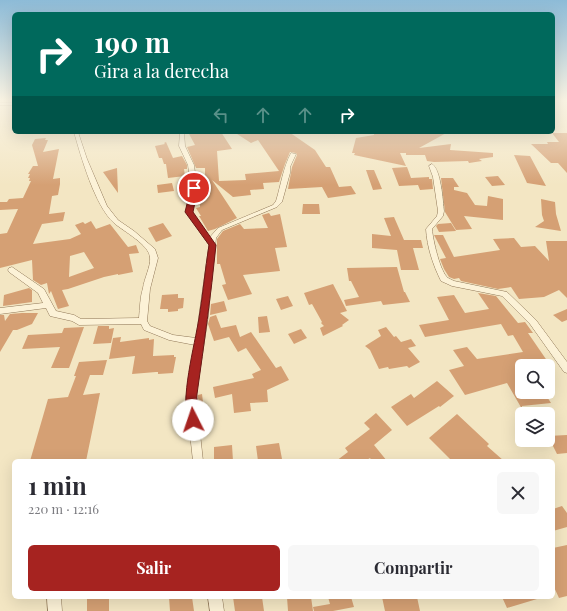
<!DOCTYPE html>
<html lang="es">
<meta charset="utf-8">
<style>
:root{--surface:#fff;--page:#f7f7f7;--text:#2b2b33;--muted:#7c7c81;--accent:#a62320}
body{margin:0;font-family:"Playfair Display",serif;background:var(--page);color:var(--text);height:100vh;display:flex;flex-direction:column;font-size:15px;white-space:nowrap}
*{box-sizing:border-box;margin:0}
p{font-size:13px;color:var(--muted)}
.icon{flex:none;width:22px;height:22px;fill:none;stroke:currentColor;stroke-width:2;stroke-linecap:round;stroke-linejoin:round}
.map{position:relative;flex:1;overflow:hidden}
.panel{position:absolute;left:12px;top:459px;width:543px;height:140px;display:flex;flex-direction:column;background:var(--surface);border-radius:6px;box-shadow:0 4px 16px #0002}
.panel>*{flex:none}
.top-card{position:absolute;left:12px;top:12px;width:543px;height:122px;border-radius:6px;box-shadow:0 4px 16px #0002;background:#00695c;color:#fff;overflow:hidden}
.controls{position:absolute;left:515px;top:359px;display:grid;gap:8px}
.controls a{display:grid;place-items:center;width:40px;height:40px;border-radius:6px;background:var(--surface);box-shadow:0 4px 16px #0002;font-size:20px}
.pin{position:absolute;display:grid;place-items:center;width:34px;height:34px;color:#fff;margin:-17px;border:2px solid #fff;border-radius:50%;box-shadow:0 1px 4px #0007}
.me{position:absolute;width:44px;margin:-22px;rotate:356deg;stroke-linejoin:round;filter:drop-shadow(0 0 3px #0008)}
.turn{display:flex;align-items:center;gap:14px;height:84px;padding:0 16px;font-size:18px}
.turn .icon{width:52px;height:52px;stroke-width:2.5}
.turn b{display:block;font-size:28px;line-height:34px}
.lanes{display:flex;align-items:center;height:38px;padding:0 16px;background:#0003;justify-content:center;gap:20px;direction:ltr}
.lanes .off{opacity:.35}
.round{display:grid;place-items:center;flex:none;width:42px;height:42px;border-radius:6px;background:var(--page)}
.head{display:flex;align-items:center;justify-content:space-between;height:68px;padding:0 16px}
h1{font-size:24px;font-weight:700;line-height:30px}
.primary-button{display:flex;gap:8px;margin-top:auto;padding:8px 16px}
.primary-button a{flex:1;height:46px;border-radius:6px;background:var(--accent);color:#fff;font-size:16px;font-weight:700;line-height:46px;text-align:center}
.primary-button a+a{background:var(--page);color:var(--text)}
.map>svg:first-child{display:block}
.building{fill:#d5a074;fill-rule:evenodd}
.lines{fill:none;stroke-linecap:round;stroke-linejoin:round}
.street-casing{stroke:#907757;stroke-width:1}
.street{fill:#fcf2d7;fill-rule:evenodd}
.route{fill:#a62320;stroke:#6c1715}
</style>
<div class="map">
<svg width="567" height="611" viewBox="0 0 567 611">
<rect width="100%" height="100%" fill="#f3e6c3"/>
<!-- building -->
<path class="building" d="M188,132h33l11,17 -15,2 2,30 27,-1 -1,-6 34,-3 -21,-31 -7,3 -17,-11h55l26,18 11,17h4l9,20 12,-1 5,8 -28,4 -6,-11 -34,2 4,-22 5,-12 -1,-2 -6,-1 -5,12 -6,18 -16,1 1,6 -14,1 1,5 -18,2 -21,-17 25,38 -22,11 -7,2 -9,-15h2l-5,-8 4,-1v-22h5v-17h-9l-9,-21 8,-2z
M374,132h74l-29,16 32,-4 -1,6 43,3v4l-14,2 3,2 -13,2 -1,-2 -34,1 -7,-1 -2,-6h-19v-2h-6l6,13 -52,-11 1,-2h-3l4,-15 18,-3z
M552,133h15v40l-9,-10h-7l-20,-19h17l-1,-2h12z
M46,138l-1,2h3l-5,12 16,-3 -6,30 7,-1v6l-2,11 -6,1 -3,18 16,-2 -2,9 -21,3 -9,20 37,-5 11,-5 -6,-9 8,-3 2,2 6,-3 5,8 14,-5 18,23 8,-2 3,8 -10,1 4,18 -15,3v-1l-14,3 -36,12 -6,1 7,16 -11,3 -7,-18 -2,3 -2,-11 -6,2 -8,-5 -1,-20 -32,8v-34l7,-1 11,-24 -18,1v-8h7l2,-3 14,-1 8,-17h-2l1,-3h-2l2,-4h-2l5,-8h5l-6,-21 3,-6zM84,252l10,16 -25,9 1,-21z
M166,142l7,16 9,-2 5,9v4h-3l1,7 -17,2 -2,-14h-2l-2,-6h-3l-4,-12 10,-2 -1,-1z
M514,155l16,1 16,30 -19,-3z
M407,167l4,11 18,-1v2h3l1,10 -13,1 -2,-5 -19,1 -7,-18z
M117,168l1,25 -15,-21z
M366,170h8l8,19 -9,1z
M498,176l7,9 -13,1 -7,-9z
M441,178h12l6,9h-5v3l13,3 8,12 12,1 1,-10 15,3v21l-39,-4 8,13 -16,1 -11,-18z
M172,183l2,8 -16,2 -1,-8z
M541,199l14,3 1,12 5,17 -26,-4 9,-6 -2,-6z
M303,204h16l1,10h-18z
M269,213l2,3 9,-2 7,33 -12,1 5,23 -37,4 9,19 -24,6 -6,-15 4,-1 -6,-20h-3v-25l6,-8 17,-7 4,5 24,-1 -6,-13z
M394,217l10,23h17l2,8h-10l6,22h-18l-4,-20 -25,-2v-14l19,2 -7,-18z
M163,223l9,13 -16,6 -8,-14z
M451,223l5,8 -17,1 -3,-6 2,-2z
M434,235h9l11,22 46,-7 -7,-11 21,-1 7,9 14,-1 14,15 -3,-20h21v57l-8,-8 -15,7 -25,2 -8,-12 -13,2 -37,-8 -2,-3 -5,1 -5,-2 -5,-8 -4,-10 6,-1z
M397,267l7,25h1l5,10 -27,3 -2,-4 -35,5 -2,-6 15,-3 -8,-16h-2l-2,-13z
M333,284l14,27 -7,2 9,7 -7,5 1,1 -20,10 -3,-8 4,-2 -3,-3 1,-1 -10,-18 -3,1 -5,-12z
M29,288l3,2v12l-29,4 1,-11z
M478,293l18,3 22,27 7,-1 8,11h-5l22,32 -28,1v26h22l7,11 -29,3v3l-15,-26 -42,12 -16,-25 15,-4 -11,-16 14,-3 10,12 46,-7 -10,-17 -5,1 -7,-12 -76,13 -6,-12 30,-5 -12,-23 17,-2 11,18 24,-4z
M178,294v4h6l-1,10 -5,1v2l-10,1v-3h-8l2,-14z
M288,296l5,10 -12,4 -5,-11z
M224,301l3,10 -17,4 1,-11z
M567,309v11l-5,2 -9,-7z
M22,313h16l-6,11 -15,6h-4l-13,22v-37h4l1,6 5,-7z
M216,315l5,13 15,-3 4,12 11,-5 25,36 5,-2 8,14 -22,10 1,12 -18,1 1,8 -17,2 -2,-19 -17,4 -2,-11 41,-9 -2,-4 9,-4 -15,-22 -8,4 -9,-15 -15,4 -6,-17 2,-7z
M267,316l3,16 -11,1 -1,-16z
M98,326h11v3l5,-1 -3,15 -18,1z
M84,327l-15,41h-18l9,-21 -38,2 6,-14 34,-2 2,-5z
M386,327l8,10 2,-1 5,6 10,-3 5,7 -8,2 12,14 -11,6 -2,-2 -18,3 -1,-2 -9,2 -9,-19 -5,-4 16,-10 -3,-6z
M301,329l6,9 -13,6 -6,-10z
M121,337l-1,5 29,-4v2l5,-1 -1,17 21,-1v2h2l-3,16 -15,1v-2h-2l-24,2 3,-18 -26,3 4,-21z
M107,360l-4,15h-13l-7,20 17,-2 -14,68h-56l18,-62 20,-2 8,-21h-2l5,-14z
M437,381l17,15 -14,11 -1,-1 -32,20 -16,-19 20,-13 3,4z
M202,394l3,25 -5,1 -2,-23v-2z
M376,413l16,17 -18,15 13,16h-15l-2,-3 -5,3h-29l12,-9 -3,-4 25,-19 -6,-6z
M457,414l32,30 -2,2 17,15h-52l-23,-23z
M567,435v18l-10,1 -9,-18z
M279,443l3,16 -24,2 -2,-15z
M232,445l1,16h-19v-14z
M562,506l5,7v14l-14,4v-22z
M567,545v51l-8,2 -6,-13v-37z
M87,597h22v14h-22z
M169,597h23l2,14h-24z
M233,597h29l2,14h-29z
M287,597h24l2,14h-25z
M328,597h23l3,10 -21,4h-19l-1,-4 17,-3z
M382,597h35l3,14h-35z
M502,597h34l1,2 -30,9z"/>
<g class="lines">
<defs>
<path id="street" d="M0,103h14v2h-14z
M74,132h4l9,27 20,47 11,14 16,11 21,18 3,9 -8,31 -3,32 3,5 23,9 23,3 13,-93 -23,-33 5,-24 -3,-23 -9,-19 1,-14h4l1,14 9,19 3,23 -5,24 18,25 8,-9 55,-23 3,-4c5,-16 7,-33 15,-48l5,1 -6,13v6l-8,29 -5,5 -55,23 -6,8 -8,79 -12,80 7,64h-10l-7,-64 9,-52 -26,-5 -25,-10 -3,-6 -62,1 -7,-4 -22,-5 -4,-8 -46,6v-6l43,-5 -5,-10 -29,-21 -1,-2 1,-2 3,-1 32,22 12,22 18,4 7,4 58,-1c1,-10 1,-21 4,-30 1,-9 8,-22 7,-30 0,-13 -27,-27 -36,-35 -19,-17 -33,-66 -40,-91z
M432,164c9,5 11,37 12,47l-1,5 -11,13c1,11 8,43 16,49 2,1 4,2 6,3l53,11 29,28 31,42v11l-3,-1 -34,-48 -28,-28 -50,-10 -11,-5c-8,-16 -14,-34 -15,-52l11,-13 1,-5 -5,-34 -4,-11z
M47,597h14l1,14h-14z
M208,597h14l2,14h-14z"/>
</defs>
<!-- street casing -->
<use href="#street" class="street-casing"/>
<!-- street -->
<use href="#street" class="street"/>
</g>
<!-- sky -->
<linearGradient id="sky" x2="0" y2="1"><stop stop-color="#8dbbd7"/><stop offset="0.54" stop-color="#faf4e4"/><stop offset="1" stop-color="#faf4e4" stop-opacity="0"/></linearGradient>
<rect width="567" height="185" fill="url(#sky)"/>
<!-- route -->
<path class="route" d="M194,186l4,2 -5,24 23,33c-5,50 -12,99 -19,149 -1,10 4,21 0,30l-4,2 -4,-2c-10,-22 6,-80 10,-106 4,-24 6,-48 10,-73l-24,-33 6,-24z"/>
</svg>
<div class="controls">
<a><svg class="icon" aria-label="search" viewBox="0 0 24 24"><circle cx="10" cy="10" r="6"/><path d="M15 15l6 6"/></svg></a>
<a><svg class="icon" aria-label="layers" viewBox="0 0 24 24"><path d="M12 4l9 5-9 5-9-5zM3 14l9 5 9-5"/></svg></a>
</div>
<div class="pin" style="left:194px;top:188px;background:#d93025"><svg class="icon" aria-label="arrive" viewBox="0 0 24 24"><path d="M6 21V4h12l-3 4 3 4H6"/></svg></div>
<svg class="me" style="left:193px;top:420px" viewBox="-20 -20 40 40"><circle r="19" fill="#fff"/><path d="M0-13L10 11 0 6-10 11z" fill="#a62320"/></svg>
<div class="top-card">
<div class="turn"><svg class="icon" aria-label="right" viewBox="0 0 24 24"><path d="M7 20v-9h11M14 6l5 5-5 5"/></svg><div><b>190 m</b>Gira a la derecha</div></div>
<div class="lanes"><svg class="icon off" aria-label="left" viewBox="0 0 24 24"><path d="M17 20v-9H6M10 6l-5 5 5 5"/></svg><svg class="icon off" aria-label="ahead" viewBox="0 0 24 24"><path d="M12 20V5M6 11l6-6 6 6"/></svg><svg class="icon off" aria-label="ahead" viewBox="0 0 24 24"><path d="M12 20V5M6 11l6-6 6 6"/></svg><svg class="icon" aria-label="right" viewBox="0 0 24 24"><path d="M7 20v-9h11M14 6l5 5-5 5"/></svg></div>
</div>
<section class="panel">
<div class="head"><div><h1>1 min</h1><p>220 m · 12:16</p></div><a class="round"><svg class="icon" aria-label="close" viewBox="0 0 24 24"><path d="M6 6l12 12M18 6L6 18"/></svg></a></div>
<div class="primary-button"><a>Salir</a><a>Compartir</a></div>
</section>
</div>
